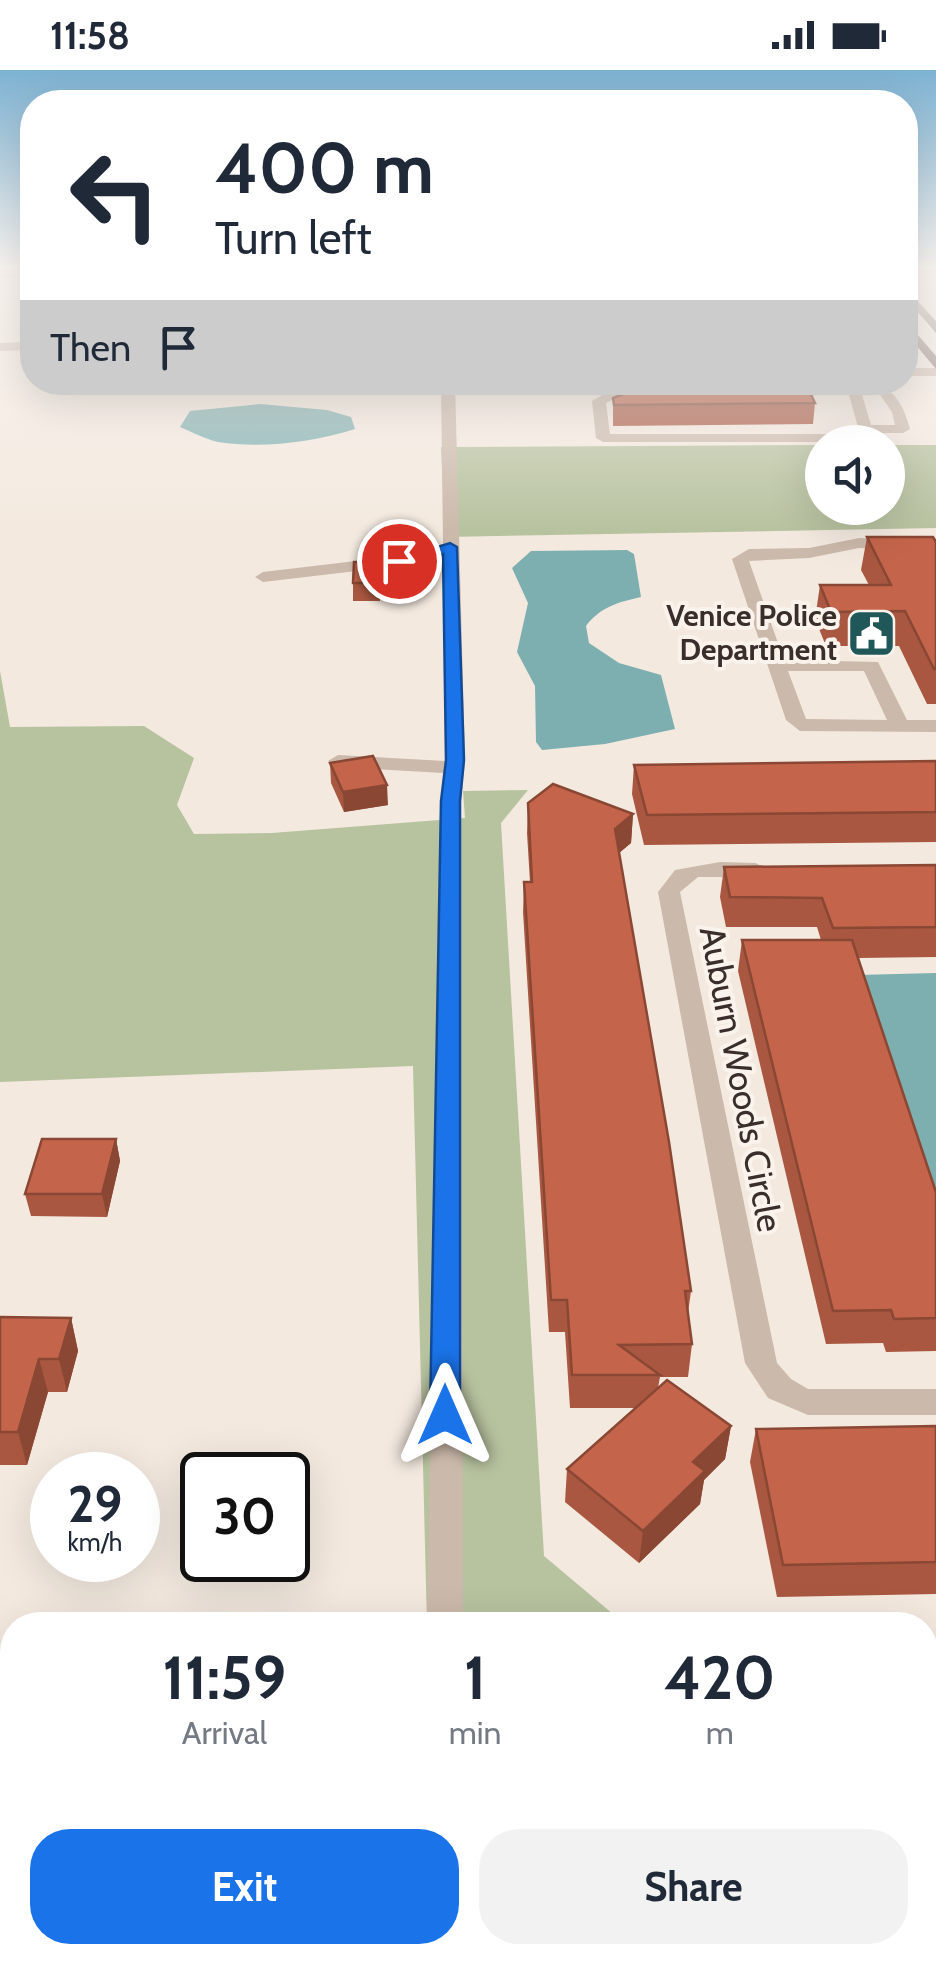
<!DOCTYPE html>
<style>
:root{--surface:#fff;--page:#f2f2f3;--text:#1f2937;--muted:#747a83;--accent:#1a73e8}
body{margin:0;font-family:Cabin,sans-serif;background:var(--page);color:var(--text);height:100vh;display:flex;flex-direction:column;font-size:38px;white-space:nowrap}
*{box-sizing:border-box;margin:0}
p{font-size:32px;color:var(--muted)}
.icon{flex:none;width:55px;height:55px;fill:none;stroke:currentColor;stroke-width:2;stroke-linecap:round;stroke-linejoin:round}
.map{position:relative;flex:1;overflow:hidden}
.details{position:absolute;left:0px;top:1542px;width:938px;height:352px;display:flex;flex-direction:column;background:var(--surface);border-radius:40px 40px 0 0;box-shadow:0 10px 40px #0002}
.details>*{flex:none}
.hud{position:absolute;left:20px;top:20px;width:898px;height:305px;border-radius:40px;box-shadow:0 10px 40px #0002;background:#fff;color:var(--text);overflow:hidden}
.tools{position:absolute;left:805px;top:355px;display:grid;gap:20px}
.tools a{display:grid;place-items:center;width:100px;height:100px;border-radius:50%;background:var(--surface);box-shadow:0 10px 40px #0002;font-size:50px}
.speed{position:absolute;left:30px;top:1382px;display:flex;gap:20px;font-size:50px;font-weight:700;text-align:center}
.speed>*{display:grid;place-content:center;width:130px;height:130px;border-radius:50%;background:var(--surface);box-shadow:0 10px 40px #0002;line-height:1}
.speed small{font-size:25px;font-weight:400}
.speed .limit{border:5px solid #111;border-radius:15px;background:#fff;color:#111}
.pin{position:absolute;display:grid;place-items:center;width:85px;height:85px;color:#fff;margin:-42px;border:5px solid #fff;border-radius:50%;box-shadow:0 2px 10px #0007}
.me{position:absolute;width:110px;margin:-55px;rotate:0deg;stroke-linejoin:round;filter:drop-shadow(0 0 8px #0008)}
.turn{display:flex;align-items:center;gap:35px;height:210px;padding:0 30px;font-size:45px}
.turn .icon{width:130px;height:130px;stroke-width:2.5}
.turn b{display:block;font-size:70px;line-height:85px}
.then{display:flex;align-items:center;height:95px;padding:0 30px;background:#0003;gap:20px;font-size:38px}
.eta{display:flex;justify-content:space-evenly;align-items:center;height:170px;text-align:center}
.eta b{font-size:60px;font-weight:700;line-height:70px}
.action{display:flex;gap:20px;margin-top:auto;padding:20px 30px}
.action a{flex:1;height:115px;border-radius:40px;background:var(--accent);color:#fff;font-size:40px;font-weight:700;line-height:115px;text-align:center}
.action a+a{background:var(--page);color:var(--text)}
.status{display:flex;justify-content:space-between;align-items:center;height:70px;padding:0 50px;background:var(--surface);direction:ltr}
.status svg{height:28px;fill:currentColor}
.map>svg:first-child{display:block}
.green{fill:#b7c29f}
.water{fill:#7eafb0}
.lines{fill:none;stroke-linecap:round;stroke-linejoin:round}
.minor{fill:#cbb9ab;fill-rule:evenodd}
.major{fill:#7a655b;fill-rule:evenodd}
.wall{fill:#a95740}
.shaded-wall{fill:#894734}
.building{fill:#c4654b;stroke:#894734;stroke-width:2.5}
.route{fill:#1a73e8;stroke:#114b97;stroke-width:2.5}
.labels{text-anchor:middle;stroke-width:8;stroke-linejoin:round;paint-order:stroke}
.far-poi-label{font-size:30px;font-weight:bold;fill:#392e2a;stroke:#faf3ec;text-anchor:end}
.street-label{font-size:35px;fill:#392e2a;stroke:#faf3ec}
</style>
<div class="status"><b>11:58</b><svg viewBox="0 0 49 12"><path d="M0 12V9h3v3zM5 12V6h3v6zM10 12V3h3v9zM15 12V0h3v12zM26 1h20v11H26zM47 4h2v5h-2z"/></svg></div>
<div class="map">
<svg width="936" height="1893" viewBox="0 0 936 1893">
<rect width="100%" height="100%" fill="#f3e9df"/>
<!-- green -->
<path class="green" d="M822,375v63h66v-63h48v83l-491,9 -4,-90z
M0,601l10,56 134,-1 50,32 -17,47 17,29 78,-1 193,-15 -2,-27 65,-1 -27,33 43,733 82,69h-199l-14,-559 -413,16z"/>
<!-- water -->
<path class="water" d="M260,334l67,6 24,7 4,12c-42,13 -93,20 -137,13 -13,-3 -26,-10 -38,-15l10,-16z
M627,480l7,4 7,43c-22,5 -41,10 -55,29l3,17 30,20 42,12 14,54 -70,15 -63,6 -6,-8 -1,-56 -18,-34 11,-49 -16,-35 19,-17z
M936,903v244l-79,-242z"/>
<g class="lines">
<!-- minor -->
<path class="minor" d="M905,197h31v5h-31z
M32,200v6l-32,1v-6z
M32,272v8l-32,1v-8z
M905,298h31v8h-31z
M441,312h14l10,378 -4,41 2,824h-36l16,-852 -105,-6 -10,-6 10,-6 107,6 -2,-207 -44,12 -136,16 -8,-5 8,-5 135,-16 45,-12z
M612,312h13l-5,14 -14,7 4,31h237l11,-7 -11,-39h-73l-5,-6h103c23,7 32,24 38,47l-7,4h-35l-18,9h-247l-7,-4 -4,-37 17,-10zM860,318l19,5 13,19 3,13h-24z
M859,468l77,3v10l-77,-3 -50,10 -60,3 35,99 94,2 29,58h29v12l-136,-1 -14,-11 -54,-161 17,-10 60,-1zM788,601h76l23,49 -81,-1z
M720,792l36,1 11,7 -11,7h-58l-18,15 97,471 14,16 17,10h128v26h-128l-40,-17 -23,-35 -87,-471 17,-22z
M925,1857h11v36h-26l-4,-11h19z
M426,1882h42v11h-42z
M537,1882h239l-4,11h-235z"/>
<!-- major -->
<path class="major" d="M905,217l31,34v12l-31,-36z
M905,250l31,36v13l-31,-37z"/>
</g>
<!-- wall -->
<path class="wall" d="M613,328l202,5 -2,21 -200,2z
M867,467l69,5v162h-9l-28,-58h-73l-11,-27 5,-34h49l-8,-15z
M379,492l1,39h-27v-18z
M936,691v81l-292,3 -12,-51 2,-29z
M330,693l58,42 -44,7 -13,-29z
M528,733l105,11 -2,29 -12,10 72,438 -3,22 4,31 -4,33h-28l-2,11 73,38 -6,33 -21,21 -4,24 -61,59 -74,-61 2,-33 69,-61h-66l-5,-76h-16l-26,-420 1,-30h6l-3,-49z
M936,795v92l-78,1 78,234v159l-50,1 -3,-9 -57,1 -88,-373 4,-31h79l-4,-13h-91l-6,-30 4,-30z
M116,1069l4,22 -13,56 -76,-1 -6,-22z
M0,1247l71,1 7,33 -11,41h-19l-21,73h-27z
M936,1356v168l-159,3 -27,-135 6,-33z"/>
<!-- shaded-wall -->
<path class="shaded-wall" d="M387,715l1,20 -44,7 -1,-20z
M633,744l-2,29 -18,15 2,-29z
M116,1069l4,22 -13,56 -5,-23z
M71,1248l7,33 -11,41 -8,-33z
M39,1289l9,33 -21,73 -9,-33z
M731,1356l-6,33 -21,21 -4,24 -61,59 4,-32 50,-69z"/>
<!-- building -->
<path class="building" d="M654,312h151l10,21 -201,2 -1,-7z
M867,467h66l3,5v127h-2l-29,-58 -74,1 -11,-27h71z
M354,492h25v21h-26z
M373,686l14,29 -44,7 -13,-29z
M936,691v51l-289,3 -13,-50z
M553,714l80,30 -18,15 54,313 22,149h-6l7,53 -73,1 41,30h-88l-5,-75h-16l-27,-418h8l-4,-79z
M936,795v62l-103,1 -11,-30 -92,-1 -6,-30z
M742,870h110l84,252v126l-42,1 -3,-9 -58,1z
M42,1069h74l-14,55h-77z
M0,1247l71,1 -12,41h-20l-21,73h-18z
M667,1310l64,46 -38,36 12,9 -62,60 -76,-62z
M936,1356v136l-153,3 -27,-136z"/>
<!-- sky -->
<linearGradient id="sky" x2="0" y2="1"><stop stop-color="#7db2d2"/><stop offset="0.43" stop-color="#faf5f1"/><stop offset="1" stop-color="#faf5f1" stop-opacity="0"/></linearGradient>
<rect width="936" height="462" fill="url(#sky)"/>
<!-- route -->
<path class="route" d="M450,473l7,4 7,213 -4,41v614l-4,8 -11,4 -10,-4 -5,-8 11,-614 5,-41 -3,-206 -44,11 -7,-4z"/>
<!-- icons -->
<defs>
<symbol id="civic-square" viewBox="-11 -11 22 22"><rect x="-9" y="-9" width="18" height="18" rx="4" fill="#20585a" stroke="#faf3ec"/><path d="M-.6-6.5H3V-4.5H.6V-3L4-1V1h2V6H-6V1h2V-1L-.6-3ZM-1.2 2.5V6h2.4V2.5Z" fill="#fff"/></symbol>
</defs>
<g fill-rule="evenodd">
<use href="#civic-square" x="844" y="536" width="55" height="55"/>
</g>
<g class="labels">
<!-- far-poi labels -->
<g class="far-poi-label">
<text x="837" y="556">Venice Police<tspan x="837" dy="34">Department</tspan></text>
</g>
<!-- street labels -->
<g class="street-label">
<text transform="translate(741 1009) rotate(79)" y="12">Auburn Woods Circle</text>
</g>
</g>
</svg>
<div class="tools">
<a><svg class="icon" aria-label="sound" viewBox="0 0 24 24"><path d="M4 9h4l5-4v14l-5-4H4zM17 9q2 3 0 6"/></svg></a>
</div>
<div class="speed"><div>29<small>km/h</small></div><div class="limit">30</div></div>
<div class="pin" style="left:399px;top:491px;background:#d93025"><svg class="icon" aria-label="arrive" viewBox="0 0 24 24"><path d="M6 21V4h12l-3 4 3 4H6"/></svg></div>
<svg class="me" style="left:445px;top:1345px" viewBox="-20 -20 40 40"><path d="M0-17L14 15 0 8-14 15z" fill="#1a73e8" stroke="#fff" stroke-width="4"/></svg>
<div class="hud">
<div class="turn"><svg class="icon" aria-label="left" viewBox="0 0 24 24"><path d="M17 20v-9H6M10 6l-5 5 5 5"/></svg><div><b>400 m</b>Turn left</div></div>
<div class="then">Then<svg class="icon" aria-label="arrive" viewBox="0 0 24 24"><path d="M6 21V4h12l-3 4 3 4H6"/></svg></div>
</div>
<section class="details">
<div class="eta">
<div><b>11:59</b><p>Arrival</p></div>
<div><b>1</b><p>min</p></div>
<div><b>420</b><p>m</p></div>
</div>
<div class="action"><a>Exit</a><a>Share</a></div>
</section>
</div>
